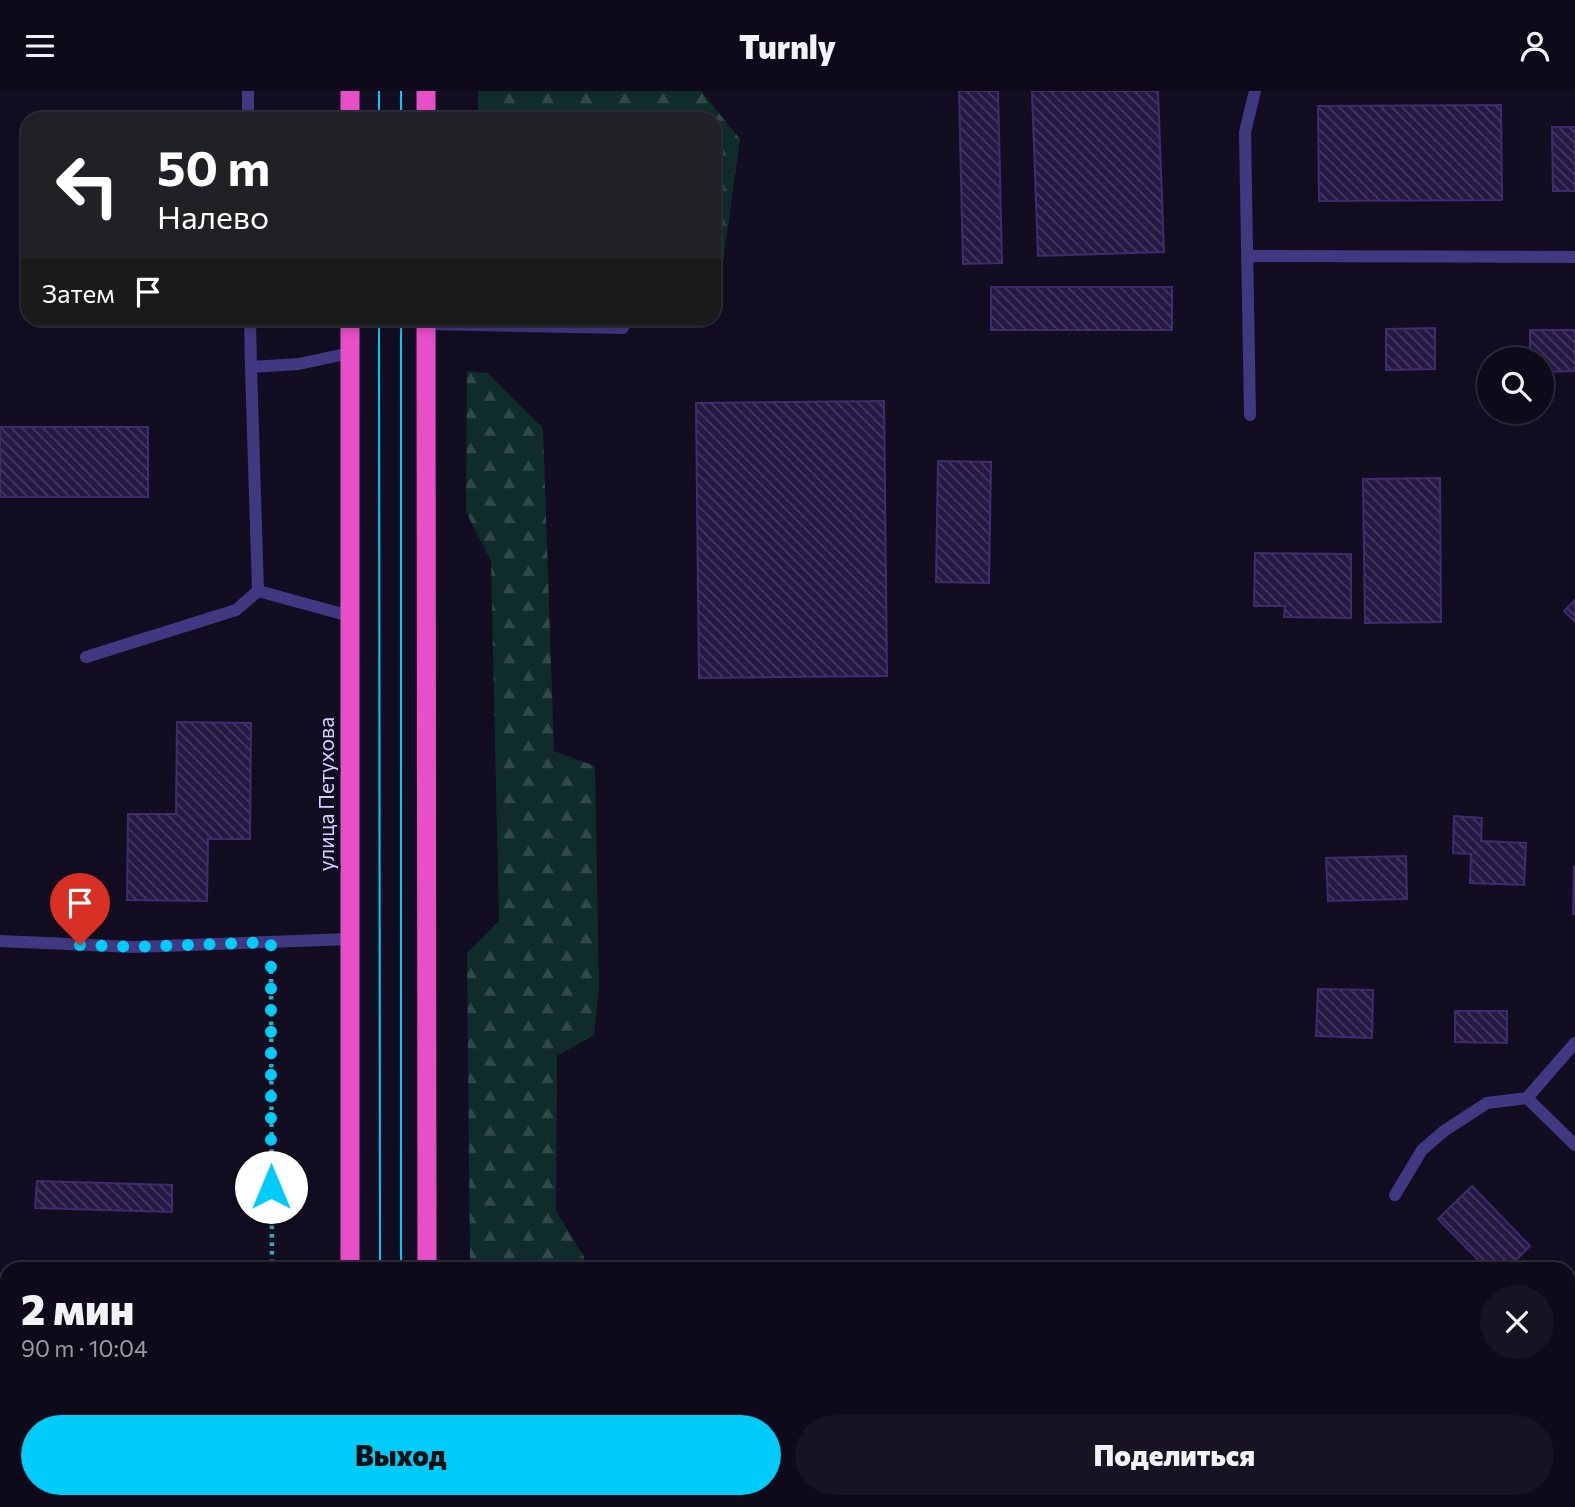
<!DOCTYPE html>
<html lang="ru">
<meta charset="utf-8">
<style>
:root{--surface:#0e0a1a;--page:#171323;--text:#f1f3f6;--muted:#9b9aa2;--line:#2e2b39;--accent:#00cbf9}
body{margin:0;font-family:Commissioner,sans-serif;background:var(--page);color:var(--text);height:100vh;display:flex;flex-direction:column;font-size:26px;white-space:nowrap}
*{box-sizing:border-box;margin:0}
p{font-size:23px;color:var(--muted)}
.icon{flex:none;width:38px;height:38px;fill:none;stroke:currentColor;stroke-width:2;stroke-linecap:round;stroke-linejoin:round}
.map{position:relative;flex:1;overflow:hidden}
.details{position:absolute;left:0px;top:1171px;width:1575px;height:247px;display:flex;flex-direction:column;background:var(--surface);border-radius:21px 21px 0 0;box-shadow:0 4px 10px #0003,0 0 0 2px var(--line)}
.details>*{flex:none}
.hud{position:absolute;left:21px;top:21px;width:700px;height:214px;border-radius:21px;box-shadow:0 4px 10px #0003,0 0 0 2px var(--line);background:#202124;color:#fff;overflow:hidden}
.tools{position:absolute;left:1477px;top:256px;display:grid;gap:14px}
.tools a{display:grid;place-items:center;width:77px;height:77px;border-radius:50%;background:var(--surface);box-shadow:0 4px 10px #0003,0 0 0 2px var(--line);font-size:35px}
.pin{position:absolute;display:grid;place-items:center;width:60px;height:60px;color:#fff;margin:-72px -30px;border-radius:50% 50% 50% 0;rotate:-45deg;box-shadow:0 0 7px #0007}
.pin .icon{rotate:45deg}
.me{position:absolute;width:77px;margin:-38px;rotate:0deg;stroke-linejoin:round;filter:drop-shadow(0 0 5px #0008)}
.turn{display:flex;align-items:center;gap:24px;height:147px;padding:0 21px;font-size:32px}
.turn .icon{width:91px;height:91px;stroke-width:2.5}
.turn b{display:block;font-size:49px;line-height:60px}
.then{display:flex;align-items:center;height:66px;padding:0 21px;background:#0003;gap:14px;font-size:26px}
.round{display:grid;place-items:center;flex:none;width:74px;height:74px;border-radius:37px;background:var(--page)}
.overview{display:flex;align-items:center;justify-content:space-between;height:119px;padding:0 21px}
h1{font-size:42px;font-weight:800;line-height:52px}
.cta{display:flex;gap:14px;margin-top:auto;padding:14px 21px}
.cta a{flex:1;height:80px;border-radius:42px;background:var(--accent);color:#111;font-size:28px;font-weight:800;line-height:80px;text-align:center}
.cta a+a{background:var(--page);color:var(--text)}
header{display:flex;justify-content:space-between;align-items:center;height:91px;padding:0 21px;background:var(--surface);font-size:32px;font-weight:800}
.map>svg:first-child{display:block}
.forest{fill:url(#forest-firs)}
.building{fill:url(#building-back-hatch);stroke:#3f2b6f;stroke-width:2}
.lines{fill:none;stroke-linecap:round;stroke-linejoin:round}
.path{stroke:#2db1b4;stroke-width:4.5;stroke-dasharray:3.5 5;stroke-linecap:butt}
.service{stroke:#413882;stroke-width:12}
.trunk{stroke:#e64fc8;stroke-width:19}
.tram{stroke:#00cbf9;stroke-width:2}
.route{stroke:#00cbf9;stroke-width:12;stroke-dasharray:0 21.6}
.labels{text-anchor:middle;stroke-width:5;stroke-linejoin:round;paint-order:stroke}
.street-label{font-size:21px;fill:#d8ceff;stroke:#130d22}
</style>
<header><svg class="icon" aria-label="menu" viewBox="0 0 24 24"><path d="M4 6h16M4 12h16M4 18h16"/></svg>Turnly<svg class="icon" aria-label="person" viewBox="0 0 24 24"><circle cx="12" cy="8" r="4"/><path d="M4 21q1-7 8-7t8 7"/></svg></header>
<div class="map">
<svg width="1575" height="1416" viewBox="0 0 1575 1416">
<defs>
<pattern id="forest-firs" width="22" height="20" patternUnits="userSpaceOnUse" patternTransform="scale(1.75)"><rect width="22" height="20" fill="#102b2c"/><path d="M5 1l3.5 6h-7zM16 11l3.5 6h-7z" fill="#32494c"/></pattern>
<pattern id="building-back-hatch" width="6" height="6" patternUnits="userSpaceOnUse" patternTransform="scale(1.75)"><rect width="6" height="6" fill="#251943"/><path d="M-1 5l2 2M0 0l6 6M5-1l2 2" fill="none" stroke="#44395f"/></pattern>
</defs>
<rect width="100%" height="100%" fill="#130d22"/>
<!-- forest -->
<path class="forest" d="M478,0h223l39,48 -16,116 -10,46v-182h-236z
M467,280l21,2 55,55 11,323 41,15 4,222 -5,47 -37,21 -1,155 28,46v12h-114l-3,-316 32,-32 -8,-360 -25,-49z
M472,1411l103,-1v6h-102z"/>
<!-- building -->
<path class="building" d="M959,0h39l4,172 -39,1z
M1032,0h126l6,161 -126,4z
M1501,14l1,95 -183,1 -1,-95z
M1552,36h23v64h-22z
M991,196h181v43h-181z
M1435,237v41l-49,1v-41z
M1530,239h45v41l-33,1v-13h-12z
M884,310l3,275 -188,2 -3,-275z
M0,336h148v70h-148z
M938,370l53,1 -2,121 -53,-1z
M1440,387l1,144 -76,1 -2,-144z
M1255,462l96,1v64l-67,-1 1,-11h-31z
M1575,509v22l-11,-11z
M177,631l74,1 -1,116h-42l-1,62 -80,-1 1,-86h48z
M1454,725l28,2 -1,23 45,2 -2,42 -54,-2 1,-29 -18,-1z
M1406,765l1,43 -79,2 -2,-43z
M1574,776h1v47h-2z
M1318,898l55,1 -1,48 -56,-2z
M1455,920h52v32l-52,-1z
M37,1090l135,4v27l-137,-4z
M1472,1095l58,60 -23,23h-20l-49,-50z
M749,1410h162v6h-162z"/>
<g class="lines">
<!-- path -->
<path class="path" d="M271,871l1,307
M272,1410v6"/>
<!-- service -->
<path class="service" d="M248,0v28
M1247,165l328,1
M250,228l1,48
M426,233l197,4
M1250,324l-5,-283 10,-41
M258,500l92,25
M86,566l150,-47 22,-19 -7,-224 48,-3 51,-11
M0,850l134,6 216,-8
M1527,1007l48,47
M1395,1104l27,-45 22,-19 43,-28 40,-5 48,-55"/>
<!-- trunk -->
<path class="trunk" d="M426,0v28
M350,28v-28
M350,228v950
M426,228l1,950
M427,1410v6
M350,1416v-6"/>
<!-- tram -->
<path class="tram" d="M379,0v28
M401,0v28
M379,228l1,950
M401,228v950
M380,1410v6
M401,1410v6"/>
</g>
<g class="lines">
<!-- route -->
<path class="route" d="M80,854l54,2 137,-5v245"/>
</g>
<g class="labels">
<!-- street labels -->
<g class="street-label">
<text transform="translate(327 703) rotate(-90)" y="7">улица Петухова</text>
</g>
</g>
</svg>
<div class="tools">
<a><svg class="icon" aria-label="search" viewBox="0 0 24 24"><circle cx="10" cy="10" r="6"/><path d="M15 15l6 6"/></svg></a>
</div>
<div class="pin" style="left:80px;top:854px;background:#d93025"><svg class="icon" aria-label="arrive" viewBox="0 0 24 24"><path d="M6 21V4h12l-3 4 3 4H6"/></svg></div>
<svg class="me" style="left:271px;top:1096px" viewBox="-20 -20 40 40"><circle r="19" fill="#fff"/><path d="M0-13L10 11 0 6-10 11z" fill="#00cbf9"/></svg>
<div class="hud">
<div class="turn"><svg class="icon" aria-label="left" viewBox="0 0 24 24"><path d="M17 20v-9H6M10 6l-5 5 5 5"/></svg><div><b>50 m</b>Налево</div></div>
<div class="then">Затем<svg class="icon" aria-label="arrive" viewBox="0 0 24 24"><path d="M6 21V4h12l-3 4 3 4H6"/></svg></div>
</div>
<section class="details">
<div class="overview"><div><h1>2 мин</h1><p>90 m · 10:04</p></div><a class="round"><svg class="icon" aria-label="close" viewBox="0 0 24 24"><path d="M6 6l12 12M18 6L6 18"/></svg></a></div>
<div class="cta"><a>Выход</a><a>Поделиться</a></div>
</section>
</div>
